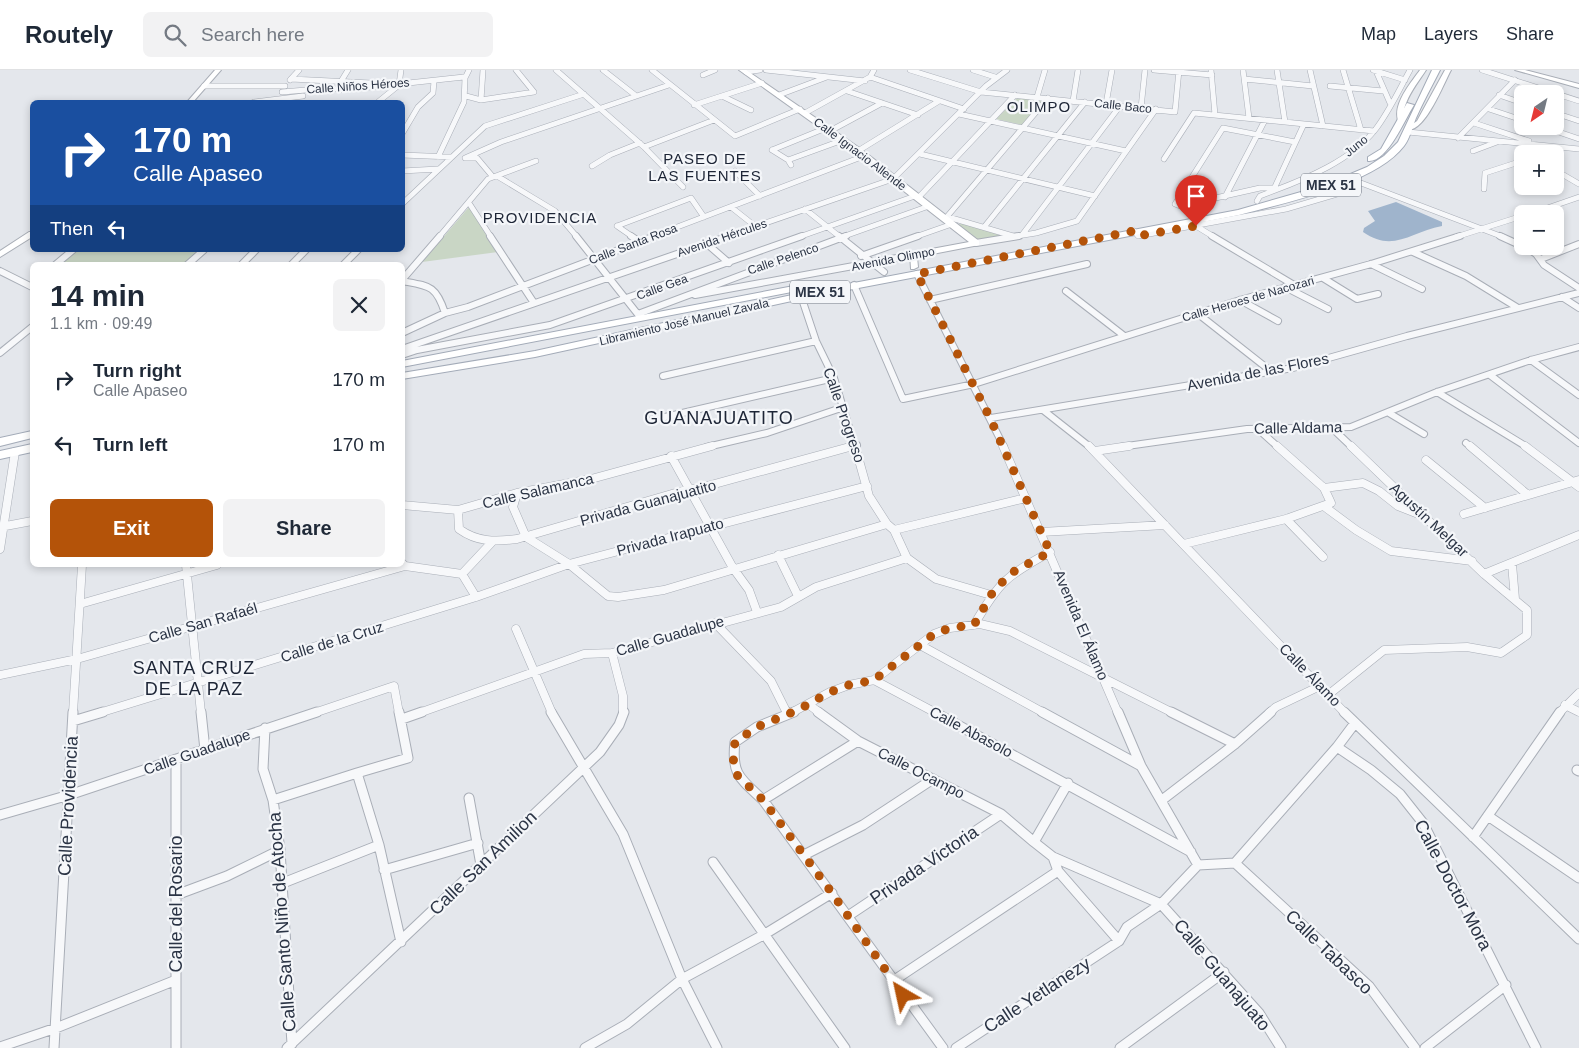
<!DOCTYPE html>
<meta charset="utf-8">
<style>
:root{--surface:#fff;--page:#f2f2f3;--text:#1f2937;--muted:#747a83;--line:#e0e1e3;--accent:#b45309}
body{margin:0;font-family:Arial,sans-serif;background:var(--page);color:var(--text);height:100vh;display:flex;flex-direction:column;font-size:19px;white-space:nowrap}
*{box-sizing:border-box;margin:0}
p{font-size:16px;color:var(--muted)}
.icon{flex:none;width:28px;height:28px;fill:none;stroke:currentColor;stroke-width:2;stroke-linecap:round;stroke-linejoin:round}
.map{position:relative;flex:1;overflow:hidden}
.side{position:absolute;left:30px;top:192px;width:375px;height:305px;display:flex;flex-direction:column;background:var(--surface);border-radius:8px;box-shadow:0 2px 8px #0003}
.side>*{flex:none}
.top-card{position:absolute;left:30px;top:30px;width:375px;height:152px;border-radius:8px;box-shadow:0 2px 8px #0003;background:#1a4fa0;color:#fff;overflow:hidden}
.needle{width:32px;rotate:215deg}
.controls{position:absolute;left:1514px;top:15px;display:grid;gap:10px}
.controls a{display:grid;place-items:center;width:50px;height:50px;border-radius:8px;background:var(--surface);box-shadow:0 2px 8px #0003;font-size:25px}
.pin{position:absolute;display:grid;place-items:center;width:42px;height:42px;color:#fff;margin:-51px -21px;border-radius:50% 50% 50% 0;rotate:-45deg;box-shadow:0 0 5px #0007}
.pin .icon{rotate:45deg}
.me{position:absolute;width:55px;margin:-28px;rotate:324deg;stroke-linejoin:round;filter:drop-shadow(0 0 4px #0008)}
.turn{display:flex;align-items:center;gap:18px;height:105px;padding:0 20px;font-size:22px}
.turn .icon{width:65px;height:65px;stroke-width:2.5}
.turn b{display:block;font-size:35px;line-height:42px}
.then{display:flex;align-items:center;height:48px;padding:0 20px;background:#0003;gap:10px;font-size:19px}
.round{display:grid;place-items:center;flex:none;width:52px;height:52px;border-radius:8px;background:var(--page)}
.summary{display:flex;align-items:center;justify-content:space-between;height:85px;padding:0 20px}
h1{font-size:30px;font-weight:800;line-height:38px}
.primary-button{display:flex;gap:10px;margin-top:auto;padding:10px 20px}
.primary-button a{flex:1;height:58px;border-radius:8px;background:var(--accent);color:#fff;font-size:20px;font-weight:800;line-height:58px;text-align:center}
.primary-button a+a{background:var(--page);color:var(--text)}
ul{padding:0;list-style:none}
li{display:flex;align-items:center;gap:15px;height:65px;padding:0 20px}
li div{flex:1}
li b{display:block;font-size:19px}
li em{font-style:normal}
header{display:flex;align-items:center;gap:30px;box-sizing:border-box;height:70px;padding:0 25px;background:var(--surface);border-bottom:1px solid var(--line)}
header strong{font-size:24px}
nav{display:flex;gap:28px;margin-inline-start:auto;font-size:18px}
.search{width:350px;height:45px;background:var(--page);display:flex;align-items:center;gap:12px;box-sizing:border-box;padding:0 18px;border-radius:8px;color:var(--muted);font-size:19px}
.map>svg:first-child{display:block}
.green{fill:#c9d6c5}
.water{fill:#9fb4cc}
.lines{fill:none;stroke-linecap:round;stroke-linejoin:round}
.street-far3-casing{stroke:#a9aeb7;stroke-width:6}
.street-far2-casing{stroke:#a9aeb7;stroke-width:8}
.street-far1-casing{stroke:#a9aeb7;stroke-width:9}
.street-casing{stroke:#a9aeb7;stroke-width:11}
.secondary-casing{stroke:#a9aeb7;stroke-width:2}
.primary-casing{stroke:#a3abb8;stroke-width:2}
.street-far3{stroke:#f7f8fa;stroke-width:5}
.street-far2{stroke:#f7f8fa;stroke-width:6}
.street-far1{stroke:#f7f8fa;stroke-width:8}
.street{stroke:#f7f8fa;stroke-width:9}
.secondary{fill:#fff;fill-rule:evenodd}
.primary{fill:#fff;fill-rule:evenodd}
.route{stroke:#b45309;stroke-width:9;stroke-dasharray:0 16.2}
.labels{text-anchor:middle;stroke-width:4.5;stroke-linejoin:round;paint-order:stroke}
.far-street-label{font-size:12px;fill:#2b3445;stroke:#f4f6f9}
.shield{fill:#f4f6f9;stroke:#676e7b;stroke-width:1}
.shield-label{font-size:14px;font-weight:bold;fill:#2b3445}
.far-quarter-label{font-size:15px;letter-spacing:1px;fill:#1d2536;stroke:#f4f6f9}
.street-label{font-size:15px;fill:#2b3445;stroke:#f4f6f9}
.quarter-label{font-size:18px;letter-spacing:1px;fill:#1d2536;stroke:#f4f6f9}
.near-street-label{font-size:18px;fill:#2b3445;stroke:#f4f6f9}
</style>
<header>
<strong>Routely</strong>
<div class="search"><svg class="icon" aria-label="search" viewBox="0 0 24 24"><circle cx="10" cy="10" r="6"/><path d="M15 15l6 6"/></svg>Search here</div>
<nav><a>Map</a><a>Layers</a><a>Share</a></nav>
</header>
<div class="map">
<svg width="1579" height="978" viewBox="0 0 1579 978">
<rect width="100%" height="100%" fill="#e4e7ec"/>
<!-- green -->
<path class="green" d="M1018,27l28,2 -23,26 -27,-6z
M469,137l29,45 -76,10z
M966,153l42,13 -30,5 -22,-16z
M78,180h122l-17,15h-124z"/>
<!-- water -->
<path class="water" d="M1396,132l46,20v4c-31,6 -49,27 -79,6l1,-4 11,-7 -7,-10z"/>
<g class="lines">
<defs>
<path id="street-far3" d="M556,0l88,77 39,40
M603,0l32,25
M652,0l83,66 65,-27
M766,0l99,11
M910,0l71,22 194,20 4,-42
M973,0l22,7
M1154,0l58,5
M1211,0l4,45
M1243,0l6,48
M1277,0l8,52
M1310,0l13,56
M1343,0l18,60
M1373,0l32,10
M1482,0l97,31
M1376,1l14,32
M746,2l14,-2
M703,5l12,-5
M870,7l94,32
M291,9l80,4
M1244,9l69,7
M290,10l9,-10
M340,13l8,-13
M204,16h81
M1330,16l53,5
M847,21l71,24
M282,22l48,-4 13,2 121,-13
M779,25l48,-18
M1499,25l23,8
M466,26l15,4 53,-8 -18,-22
M724,27l27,13
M1037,27l8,-27
M481,30l2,-30
M1073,31l5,-31
M254,32l49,-6
M378,32l21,-17 2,-15
M1106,34l6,-34
M694,35l68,-22
M1141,38l4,-38
M1489,39l33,11
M805,43l65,-36 4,-7
M1555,43l24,8
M959,44l167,37
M1474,53l55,18
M1541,56l38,13
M830,61l52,-28
M1408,62l171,17
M402,64l16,-27 15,-14 1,-12
M1458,68l57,-58
M644,77l70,-27
M772,80l54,-22
M772,80l16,10 3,5
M858,81l81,-50
M1473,81l24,-9
M920,84l175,42
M1540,84l17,-6
M402,85l50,2
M438,87l26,-55 1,-24 4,-8
M465,88l36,-16 168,-57
M466,88h11l16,19
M1164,89l30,-46 180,18
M788,90l55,-20
M592,96l18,-11 30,-12
M1555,100l24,14
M402,101l36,-2
M735,101l25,25
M497,106l58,35 22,26
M1274,118h-14l-80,18 -5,-2 48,-76 72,14
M1484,119l1,-16 37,-12
M1273,121c35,-13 78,-31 102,-61 14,-18 24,-40 35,-60
M1225,127l40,-77
M918,128l97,-103
M1257,131l3,-5 13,-5 31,-67
M469,133l22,34
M402,134l83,-78 99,-32
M731,137l24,19
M805,139l35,28
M1530,144l49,-17
M948,147l65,19
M945,149l103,-121
M617,156l74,-28 13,19
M617,156l16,11
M985,156l100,-124
M1196,156l18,11
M1134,161l4,5 148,-27 51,-15 24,-11 142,54
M1022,165l98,-129
M439,167l49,-58 48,-18
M651,167l213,-81
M725,167l168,-58 93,-93 21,-16
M799,167l116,-41
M842,167l87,-31
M915,167l37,-13
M1012,167l24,-4 41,-12 79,-112
M1456,167l66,-21"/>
<path id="street-far2" d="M490,166l44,67
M576,166l64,81
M631,166l9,6
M839,166l45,36
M1212,166l82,49
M1500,166l22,10
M706,173l23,20
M976,173l43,-7
M1524,176l12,8 8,11 35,23
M1413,182l53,24 52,32
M861,186l57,-20
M1541,189l38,-15
M1371,194l51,25
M55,195l18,-15
M187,195l17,-15
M241,195l15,-15
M291,195l15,-15
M343,195l15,-15
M0,201l32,16
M917,204l87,173
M1323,208l34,21 21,-5
M402,210l38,-44
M402,211c27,5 34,4 43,32
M854,215l49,114 71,-15 266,-84 131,-36 89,-28
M1285,217l43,22
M1066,221l57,44
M695,225l218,-40
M801,226l15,45 18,37 21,69
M1562,227l17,11
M930,230l157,-36
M1240,230l38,21
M1197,243l75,59
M638,244l208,-78
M402,263l43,-20 23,-6 187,-71
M402,279l327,-113
M0,283l32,-26
M402,285l15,-5 133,-25 252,-89
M1531,290l48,35
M1490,305l89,68
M663,306l153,-35
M1437,322l90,55
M1043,340l47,37
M1389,343l35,21
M991,348l302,-50 114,-32 172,-43
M652,350l182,-42
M1258,359l20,18
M1333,359l19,18
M1466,373l5,4
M707,377l60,-14 77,-26
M849,377l8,-2
M1120,377l127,-18 104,-2 86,-35 94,-32 48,-13"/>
<path id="street-far1" d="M1003,376l115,267
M1089,376l256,267
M1470,376l58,49
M1525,376l54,41
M1095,381l34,-5
M671,386l62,112 16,22 8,22
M1426,390l59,48
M1324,418l39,-5 16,8 19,15 23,9
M517,423l-4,14 13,30 43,27 39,32 10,1 46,-7 223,-66
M402,435l56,5 59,-17 74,-14 121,-33
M1325,437l31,23 35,21 81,10
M458,440l1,19c18,13 36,13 58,10l172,-50 11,-1 153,-42
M1464,444l115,-34
M1286,449l37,38
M0,457l32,-6
M894,460l132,-32
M1041,462l124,-7
M1184,474l102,-25 45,-16 -7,-15 -47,-42
M0,479l15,-97
M778,485l20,41
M907,488l29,21 55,16
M402,493l3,3 57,8
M1512,494l3,35
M186,495l15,148
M462,504l30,-32
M462,504l14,23
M1484,504l95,-39
M80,534l137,-39
M715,553l56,58 16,32
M974,555c25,-43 32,-49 76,-73
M516,559l36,84
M920,575l124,68
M612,583l11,43v17
M0,605l77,-16 328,-93
M874,610l62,33
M1328,625l56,-45 83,-3 34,6 26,-18v-25l-43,-36 -133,-128
M808,634l12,9
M1565,635l14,7
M73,643l9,-148
M99,643l377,-116 93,-33 298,-78
M314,643l80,-27 5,27
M419,643l165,-59 28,-1 169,-46 35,-20 91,-29 -13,-28 -7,-6 -18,-28 -14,-50
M791,643l39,-21 19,-7 25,-5 60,-46 16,-6 30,-4 30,7 163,82
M1269,643l7,-6 44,-21
M1559,643l20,-20"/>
<path id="street" d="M201,642l4,38
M551,642l72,122 59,145 35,69
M787,642l1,2
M794,642l-37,15 -22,15c-4,33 6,37 28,58l180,248
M818,642l40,29 143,73 33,28
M934,642l257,140
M1042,642l99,54
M1118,642l23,54 57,99
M1171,642l64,32
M1344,642l235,227
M402,649l20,-7
M73,651l30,-9
M265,658l-2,41 10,31 7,50 12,194
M1337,677l34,23 29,24 23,29 113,225
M176,689v289
M1577,700l2,1
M357,703l51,-15 -9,-46
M1068,713l-34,59 19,15 5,14 61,70
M469,728l12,67
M273,730l84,-27 22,72 22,97
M763,730l95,-59
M1162,730l73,-56 36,-32
M0,745l69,-20 248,-83
M1488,746l91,62
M1473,767l87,-125
M804,785l59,-30 70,-46
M1053,787l108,47 98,109 22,35
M713,792l132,186
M1235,793l134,123 46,62
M384,800l94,-27
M283,813l96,-38
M176,825l51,-19 53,-26
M848,846l153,-102
M893,911l165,-110
M0,977l56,-19 120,-48
M54,978l19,-336
M287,978l313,-296 19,-27 5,-13
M585,978l42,-24 55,-45 83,-45 67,-41
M956,978l163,-107 8,-14 34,-23 37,-39 37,-2 102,-116 18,-24
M1120,978l104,-76
M1425,978l81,-63"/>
<path id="secondary" d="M215,0h6l-28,32h-6z
M739,0h7l115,79 118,92v4l-62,12 1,10 -4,2h-3l-1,-16 59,-11 -114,-89z
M1420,0h6c-9,14 -26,34 -22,52l-5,1c-8,-17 11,-39 21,-53z
M1445,0h6c-8,15 -26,62 -44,60v-2l10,-7z
M1515,0h10l54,14v4z
M29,162h3v5l-32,20v-6z"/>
<path id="primary" d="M1432,0h8c-8,16 -17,32 -24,48 -4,10 -6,20 -12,28 -29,38 -120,57 -165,69l-438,84 -266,58 -133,22v-6l133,-22 266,-58 437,-83 84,-24 45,-19 17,-11 14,-14z
M1407,33l7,2c-9,14 -27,58 -46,56v-4l13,-8z
M799,215l5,3 -2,2 -400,77v-6z
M32,361v7l-32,8v-8z
M32,374v8l-32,7v-8z"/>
</defs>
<!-- street-far3 casing -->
<use href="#street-far3" class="street-far3-casing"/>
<!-- street-far2 casing -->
<use href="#street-far2" class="street-far2-casing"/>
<!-- street-far1 casing -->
<use href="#street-far1" class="street-far1-casing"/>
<!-- street casing -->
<use href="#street" class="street-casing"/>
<!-- secondary casing -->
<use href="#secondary" class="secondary-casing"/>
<!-- primary casing -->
<use href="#primary" class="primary-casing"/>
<!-- street-far3 -->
<use href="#street-far3" class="street-far3"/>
<!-- street-far2 -->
<use href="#street-far2" class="street-far2"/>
<!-- street-far1 -->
<use href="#street-far1" class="street-far1"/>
<!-- street -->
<use href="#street" class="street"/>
<!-- secondary -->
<use href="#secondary" class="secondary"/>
<!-- primary -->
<use href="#primary" class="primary"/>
</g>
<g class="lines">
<!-- route -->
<path class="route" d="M903,925l-71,-102 -69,-93 -26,-25 -4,-17 2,-16 22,-15 41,-17 32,-18 19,-7 25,-5 60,-46 16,-6 24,-3 20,-35 19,-18 37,-20 -60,-134 -73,-144 217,-43 4,5 58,-10"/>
</g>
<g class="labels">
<!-- far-street labels -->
<g class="far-street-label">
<text transform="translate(358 16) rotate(-4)" y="4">Calle Niños Héroes</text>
<text transform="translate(1123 36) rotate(6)" y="4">Calle Baco</text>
<text transform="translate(1356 76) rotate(-39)" y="4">Juno</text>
<text transform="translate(860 84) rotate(37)" y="4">Calle Ignacio Allende</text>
<text transform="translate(722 168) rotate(-19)" y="4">Avenida Hércules</text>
<text transform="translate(633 174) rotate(-21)" y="4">Calle Santa Rosa</text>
<text transform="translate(783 189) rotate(-19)" y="4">Calle Pelenco</text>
<text transform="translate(893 189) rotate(-11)" y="4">Avenida Olimpo</text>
<text transform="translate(662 217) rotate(-20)" y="4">Calle Gea</text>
<text transform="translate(1248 229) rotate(-16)" y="4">Calle Heroes de Nacozari</text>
<text transform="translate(684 252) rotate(-13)" y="4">Libramiento José Manuel Zavala</text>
</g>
<!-- shield labels -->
<g class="shield">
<rect x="1301" y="103.5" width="60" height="23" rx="4"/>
<rect x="790" y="210.5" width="60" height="23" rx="4"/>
</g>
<g class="shield-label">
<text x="1331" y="120">MEX 51</text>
<text x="820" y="227">MEX 51</text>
</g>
<!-- far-quarter labels -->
<g class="far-quarter-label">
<text x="1039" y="42">OLIMPO</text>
<text x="705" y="94">PASEO DE<tspan x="705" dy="17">LAS FUENTES</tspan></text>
<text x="540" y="153">PROVIDENCIA</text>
</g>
<!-- street labels -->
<g class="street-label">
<text transform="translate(1258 302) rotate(-11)" y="5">Avenida de las Flores</text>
<text transform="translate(844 345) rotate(71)" y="5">Calle Progreso</text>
<text transform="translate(1298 358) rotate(-1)" y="5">Calle Aldama</text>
<text transform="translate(538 421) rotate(-13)" y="5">Calle Salamanca</text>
<text transform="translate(648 433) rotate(-15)" y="5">Privada Guanajuatito</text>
<text transform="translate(1429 450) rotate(43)" y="5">Agustín Melgar</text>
<text transform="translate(670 467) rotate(-15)" y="5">Privada Irapuato</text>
<text transform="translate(203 553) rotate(-16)" y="5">Calle San Rafaél</text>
<text transform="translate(1081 555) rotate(67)" y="5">Avenida El Álamo</text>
<text transform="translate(670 566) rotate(-16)" y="5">Calle Guadalupe</text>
<text transform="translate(332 572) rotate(-17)" y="5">Calle de la Cruz</text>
<text transform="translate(1310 605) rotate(46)" y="5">Calle Álamo</text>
<text transform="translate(971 662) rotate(28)" y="5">Calle Abasolo</text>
<text transform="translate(197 682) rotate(-19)" y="5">Calle Guadalupe</text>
<text transform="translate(921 703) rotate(27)" y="5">Calle Ocampo</text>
</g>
<!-- quarter labels -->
<g class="quarter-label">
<text x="719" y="354">GUANAJUATITO</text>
<text x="194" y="604">SANTA CRUZ<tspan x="194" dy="21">DE LA PAZ</tspan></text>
</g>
<!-- near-street labels -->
<g class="near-street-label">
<text transform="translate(68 736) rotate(-87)" y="6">Calle Providencia</text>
<text transform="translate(483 793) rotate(-44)" y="6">Calle San Amilion</text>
<text transform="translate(924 795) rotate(-34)" y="6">Privada Victoria</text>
<text transform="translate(1453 815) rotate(62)" y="6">Calle Doctor Mora</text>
<text transform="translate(176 834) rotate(-90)" y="6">Calle del Rosario</text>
<text transform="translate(282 852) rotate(-94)" y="6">Calle Santo Niño de Atocha</text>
<text transform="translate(1329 882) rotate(44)" y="6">Calle Tabasco</text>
<text transform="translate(1222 905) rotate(50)" y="6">Calle Guanajuato</text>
<text transform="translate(1037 925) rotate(-33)" y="6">Calle Yetlanezy</text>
</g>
</g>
</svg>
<div class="controls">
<a><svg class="needle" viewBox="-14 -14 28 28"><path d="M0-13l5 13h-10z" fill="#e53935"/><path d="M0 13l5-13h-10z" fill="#747a83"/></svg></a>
<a>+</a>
<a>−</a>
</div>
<div class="pin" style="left:1196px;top:156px;background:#d93025"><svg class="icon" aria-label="arrive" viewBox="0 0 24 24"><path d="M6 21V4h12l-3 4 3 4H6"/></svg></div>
<svg class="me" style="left:903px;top:925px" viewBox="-20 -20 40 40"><path d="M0-17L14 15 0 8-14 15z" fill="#b45309" stroke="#fff" stroke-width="4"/></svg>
<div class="top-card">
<div class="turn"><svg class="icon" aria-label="right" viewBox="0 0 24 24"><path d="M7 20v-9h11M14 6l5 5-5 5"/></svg><div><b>170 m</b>Calle Apaseo</div></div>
<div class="then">Then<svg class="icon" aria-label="left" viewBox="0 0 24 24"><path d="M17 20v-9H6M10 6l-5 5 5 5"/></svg></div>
</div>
<section class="side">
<div class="summary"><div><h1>14 min</h1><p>1.1 km · 09:49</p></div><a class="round"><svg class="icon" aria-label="close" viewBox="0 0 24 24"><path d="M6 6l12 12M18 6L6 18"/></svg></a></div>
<ul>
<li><svg class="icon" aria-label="right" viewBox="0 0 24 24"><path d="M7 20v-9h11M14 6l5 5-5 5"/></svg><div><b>Turn right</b><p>Calle Apaseo</p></div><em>170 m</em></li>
<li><svg class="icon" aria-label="left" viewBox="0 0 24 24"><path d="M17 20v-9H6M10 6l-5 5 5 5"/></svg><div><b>Turn left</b></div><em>170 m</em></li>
</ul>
<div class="primary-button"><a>Exit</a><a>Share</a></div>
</section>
</div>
